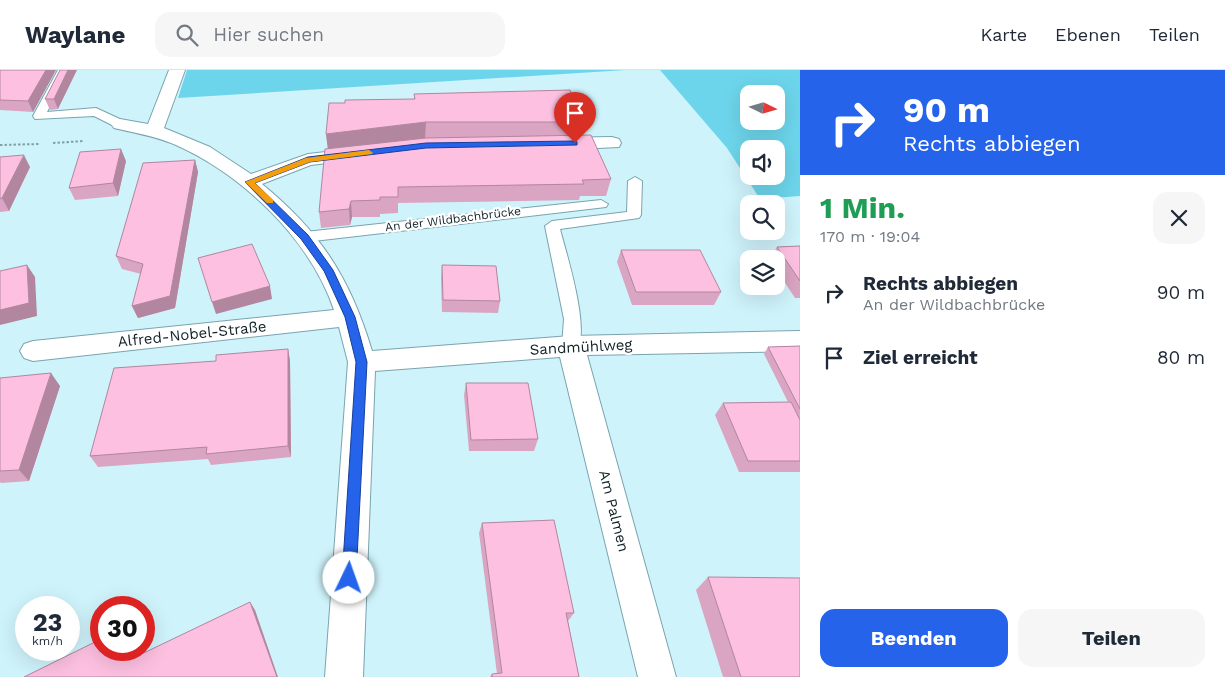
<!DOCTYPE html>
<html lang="de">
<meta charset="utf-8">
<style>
:root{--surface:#fff;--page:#f6f6f7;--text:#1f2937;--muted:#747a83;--line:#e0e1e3;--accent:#2563eb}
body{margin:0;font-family:"Work Sans",sans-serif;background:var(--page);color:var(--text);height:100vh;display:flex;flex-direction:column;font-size:19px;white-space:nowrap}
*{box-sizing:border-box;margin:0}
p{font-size:16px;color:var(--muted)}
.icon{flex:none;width:28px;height:28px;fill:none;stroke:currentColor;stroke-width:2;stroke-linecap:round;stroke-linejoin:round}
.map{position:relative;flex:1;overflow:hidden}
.side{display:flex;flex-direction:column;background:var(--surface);width:425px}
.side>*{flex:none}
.guide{background:#2563eb;color:#fff;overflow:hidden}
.needle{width:32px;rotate:95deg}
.controls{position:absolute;left:740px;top:15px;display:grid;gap:10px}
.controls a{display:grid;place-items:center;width:45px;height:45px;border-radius:10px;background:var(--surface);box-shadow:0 5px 20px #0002;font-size:25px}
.speed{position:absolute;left:15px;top:526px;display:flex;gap:10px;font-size:25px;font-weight:700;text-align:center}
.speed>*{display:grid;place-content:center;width:65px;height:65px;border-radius:50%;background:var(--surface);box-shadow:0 5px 20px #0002;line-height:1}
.speed small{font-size:12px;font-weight:400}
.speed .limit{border:8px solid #d22;background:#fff;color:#111}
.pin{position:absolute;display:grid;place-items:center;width:42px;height:42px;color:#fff;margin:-51px -21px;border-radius:50% 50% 50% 0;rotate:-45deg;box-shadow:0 0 5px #0007}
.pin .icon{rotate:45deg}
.me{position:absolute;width:55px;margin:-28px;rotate:3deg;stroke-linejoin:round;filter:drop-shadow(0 0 4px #0008)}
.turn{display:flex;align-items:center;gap:18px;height:105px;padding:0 20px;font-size:22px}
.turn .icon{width:65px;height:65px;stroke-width:2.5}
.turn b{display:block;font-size:35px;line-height:42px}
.round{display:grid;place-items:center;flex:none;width:52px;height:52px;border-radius:15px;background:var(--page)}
.headline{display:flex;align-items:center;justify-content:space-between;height:85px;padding:0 20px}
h1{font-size:30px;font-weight:700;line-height:38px;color:#1e9e55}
.cta{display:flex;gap:10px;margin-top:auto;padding:10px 20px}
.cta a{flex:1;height:58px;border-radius:15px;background:var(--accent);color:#fff;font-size:20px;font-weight:700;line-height:58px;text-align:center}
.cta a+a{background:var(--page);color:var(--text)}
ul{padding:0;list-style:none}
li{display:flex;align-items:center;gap:15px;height:65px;padding:0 20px}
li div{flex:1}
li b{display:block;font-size:19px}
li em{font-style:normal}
header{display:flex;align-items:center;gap:30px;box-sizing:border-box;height:70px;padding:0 25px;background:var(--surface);border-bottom:1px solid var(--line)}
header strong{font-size:24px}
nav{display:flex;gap:28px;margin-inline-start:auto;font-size:18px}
.search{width:350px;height:45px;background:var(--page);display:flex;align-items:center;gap:12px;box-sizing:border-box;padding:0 18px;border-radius:15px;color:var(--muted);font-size:19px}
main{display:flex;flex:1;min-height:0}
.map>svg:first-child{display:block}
.green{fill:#6dd5eb;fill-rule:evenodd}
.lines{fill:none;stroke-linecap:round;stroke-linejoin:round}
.lane-casing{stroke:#79a4ae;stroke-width:2}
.street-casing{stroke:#79a4ae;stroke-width:2}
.path{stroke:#83a0a6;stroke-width:2;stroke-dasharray:2.5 2;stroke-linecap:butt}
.lane{fill:#fff;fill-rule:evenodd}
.street{fill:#fff;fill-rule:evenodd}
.wall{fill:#daa5c2}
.shaded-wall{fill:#b1869e}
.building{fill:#fdc0e1;stroke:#b1869e}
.route{fill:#2563eb;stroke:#184099}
.slow{fill:#f59e0b}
.labels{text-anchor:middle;stroke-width:4.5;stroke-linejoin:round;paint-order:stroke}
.far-street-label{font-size:12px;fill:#112226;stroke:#fff}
.street-label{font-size:15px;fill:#112226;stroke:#fff}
</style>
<header>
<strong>Waylane</strong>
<div class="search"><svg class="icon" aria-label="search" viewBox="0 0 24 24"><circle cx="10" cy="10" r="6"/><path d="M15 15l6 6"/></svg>Hier suchen</div>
<nav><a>Karte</a><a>Ebenen</a><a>Teilen</a></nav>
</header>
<main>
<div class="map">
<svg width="800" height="607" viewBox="0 0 800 607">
<rect width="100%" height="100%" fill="#cff3fb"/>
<!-- green -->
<path class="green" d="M187,0h439l-448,28z
M660,0h140v126l-40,3 -33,-51zM749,24h27v27h-27zM749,79h27v27h-27z"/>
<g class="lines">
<defs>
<path id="lane" d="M58,0h10l-21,42 49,-4 28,13 2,3 -2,3h-8l-22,-11 -59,3 -2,-3z
M635,107l7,4 -1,34 -2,3 -79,11c7,27 30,99 17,122l-6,2 -6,-2 -3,-5 2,-27 -19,-93 7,-5 75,-9 1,-31z
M601,130l7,4 -2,3 -301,35 -8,-5 8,-5z"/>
<path id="street" d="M169,0h16l-21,58 46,19 41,27 57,-20 53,-6 7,2 3,4 -3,4 -57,7 -49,19c59,48 89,96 110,167l199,-15 229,-5v20l-213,4 89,322h-38l-78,-320 -185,14 -12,306h-38l23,-315 -9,-35 -306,34 -9,-3 -4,-7 4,-7 9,-3 301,-31c-24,-71 -91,-135 -158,-165 -20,-9 -41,-12 -62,-17l-3,-4 3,-4 6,-1 28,5z
M612,67l7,2 2,4 -2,4 -63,3 -7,-2 -2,-4 2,-4 7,-2z"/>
</defs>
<!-- lane casing -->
<use href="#lane" class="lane-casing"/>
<!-- street casing -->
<use href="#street" class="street-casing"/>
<!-- path -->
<path class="path" d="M53,73l31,-2
M0,75l39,-1"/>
<!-- lane -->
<use href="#lane" class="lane"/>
<!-- street -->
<use href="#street" class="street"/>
</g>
<!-- wall -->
<path class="wall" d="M0,0h56l-23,42 -33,-2z
M60,0l-2,39 -8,1 -5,-11z
M414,24l170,28 -3,14 30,43 -5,17h-26l-1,4 -181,3v10l-18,1v3h-28l-2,8 -29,3 -2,-16 9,-63 -2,-15 88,-35z
M0,87l30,10 -21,44 -9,1z
M195,90l3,12 -23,136 -37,10 -6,-12 9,-32 -19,-5 -6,-13z
M126,91l-8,35 -43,4 -6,-12z
M800,176v52h-5l-19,-29v-10h-6l7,-12z
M621,180l100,42 -7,13h-82l-15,-43z
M442,195l58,36 -2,12 -56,-1 -1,-34z
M800,276v126h-61l-24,-57 8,-12 65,-1 -24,-48 4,-7z
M288,279l2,12 1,96 -80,8 -3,-6 -110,8 -8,-11 126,-95z
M0,308l60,8 -31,95 -28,2 -1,-1z
M466,313l72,56 -4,12h-65l-5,-56z
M482,453l92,90 -6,8 11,56h-89l2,-3h5l-18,-141z
M708,507l92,100h-77l-27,-87z"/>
<!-- shaded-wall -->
<path class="shaded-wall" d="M46,0h10l-23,42 -5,-11z
M68,0h9l-19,39 -4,-10z
M426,52l-1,16 -97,12 -2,-16z
M121,79l5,12 -8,35 -5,-13z
M24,85l6,12 -21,44 -7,-13z
M195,90l3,12 -23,136 -37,10 -6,-12z
M351,131l1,16 -2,8 -1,-16z
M27,195l8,12 2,39 -37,9v-15z
M270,216l2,13 -56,15 -4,-12z
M288,279l2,12 1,96 -3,-11z
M51,303l9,13 -31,95 -10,-11z
M250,532l5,8 23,67h-1z
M126,580h7l5,18 -9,-8z"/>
<!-- building -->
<path class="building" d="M0,0h46l-18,31 -28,-1z
M60,0h8l-14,29h-9z
M570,20l14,32h-158l-100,12 3,-31h16v-3l70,-1 -1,-5z
M591,65l20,44 -29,1 2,4 -186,3v10h-18v3l-29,1 -2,8 -30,3 6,-63 101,-11z
M121,79l-8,34 -44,5 11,-36z
M24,85l-22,43 -2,1v-42z
M195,90l-25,136 -38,10 11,-42 -27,-8 27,-93z
M252,174l18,42 -58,16 -14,-44z
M800,176v35l-23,-34z
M621,180h79l21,42h-85z
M27,195l2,38 -29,7v-39z
M442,195l54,1 4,35 -57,-1z
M800,276v63l-32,-62z
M288,279v97l-82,8 1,-7 -117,9 24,-88 102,-7v-6z
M51,303l-32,97 -19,1v-93z
M466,313h62l10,56 -67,1z
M791,332l9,18v41h-52l-25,-58z
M554,450l20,93h-8l13,64h-87v-3l10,-1 -20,-150z
M708,507l92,1v99h-59z
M250,532l27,75h-253l77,-38v11h25l3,10z"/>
<!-- route -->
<path class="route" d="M575,71l2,1v3l-151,3 -116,14 -55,21 53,52 25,35 22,47 12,45 -11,216 -2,6 -5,2 -5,-2 -2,-6 14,-216 -11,-45 -21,-46 -23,-32 -56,-57 63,-25 118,-14z"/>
<!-- slow -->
<path class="slow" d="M369,80l4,3 -1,1 -62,8 -55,21 18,17v3h-6l-22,-21 61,-24z"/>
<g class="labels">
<!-- far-street labels -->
<g class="far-street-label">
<text transform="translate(453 149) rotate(-7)" y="4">An der Wildbachbrücke</text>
</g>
<!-- street labels -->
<g class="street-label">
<text transform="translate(192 264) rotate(-6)" y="5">Alfred-Nobel-Straße</text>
<text transform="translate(581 277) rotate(-3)" y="5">Sandmühlweg</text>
<text transform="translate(614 441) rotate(76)" y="5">Am Palmen</text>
</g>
</g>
</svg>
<div class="controls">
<a><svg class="needle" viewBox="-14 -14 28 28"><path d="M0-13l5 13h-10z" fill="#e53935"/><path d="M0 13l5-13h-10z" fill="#747a83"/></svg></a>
<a><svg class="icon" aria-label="sound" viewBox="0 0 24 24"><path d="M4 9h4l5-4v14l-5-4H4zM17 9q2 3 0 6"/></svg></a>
<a><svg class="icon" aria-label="search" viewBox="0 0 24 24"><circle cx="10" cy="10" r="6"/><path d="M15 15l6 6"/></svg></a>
<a><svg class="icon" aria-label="layers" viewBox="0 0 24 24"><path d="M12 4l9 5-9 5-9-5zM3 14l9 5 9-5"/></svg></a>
</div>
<div class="speed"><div>23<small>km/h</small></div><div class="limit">30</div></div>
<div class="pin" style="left:575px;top:73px;background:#d93025"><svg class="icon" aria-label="arrive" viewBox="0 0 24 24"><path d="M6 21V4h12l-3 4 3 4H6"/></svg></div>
<svg class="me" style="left:349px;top:508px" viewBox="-20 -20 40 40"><circle r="19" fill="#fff"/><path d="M0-13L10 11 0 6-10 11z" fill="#2563eb"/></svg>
</div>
<section class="side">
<div class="guide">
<div class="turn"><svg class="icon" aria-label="right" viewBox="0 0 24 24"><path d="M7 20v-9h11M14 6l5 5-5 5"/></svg><div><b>90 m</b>Rechts abbiegen</div></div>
</div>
<div class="headline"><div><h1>1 Min.</h1><p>170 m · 19:04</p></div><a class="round"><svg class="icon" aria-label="close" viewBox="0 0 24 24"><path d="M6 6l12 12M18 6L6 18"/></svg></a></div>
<ul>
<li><svg class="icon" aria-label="right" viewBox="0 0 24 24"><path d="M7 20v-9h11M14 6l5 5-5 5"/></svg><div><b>Rechts abbiegen</b><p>An der Wildbachbrücke</p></div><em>90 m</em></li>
<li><svg class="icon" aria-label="arrive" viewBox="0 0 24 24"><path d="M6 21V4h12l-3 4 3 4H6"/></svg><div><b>Ziel erreicht</b></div><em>80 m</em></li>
</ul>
<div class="cta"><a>Beenden</a><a>Teilen</a></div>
</section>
</main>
